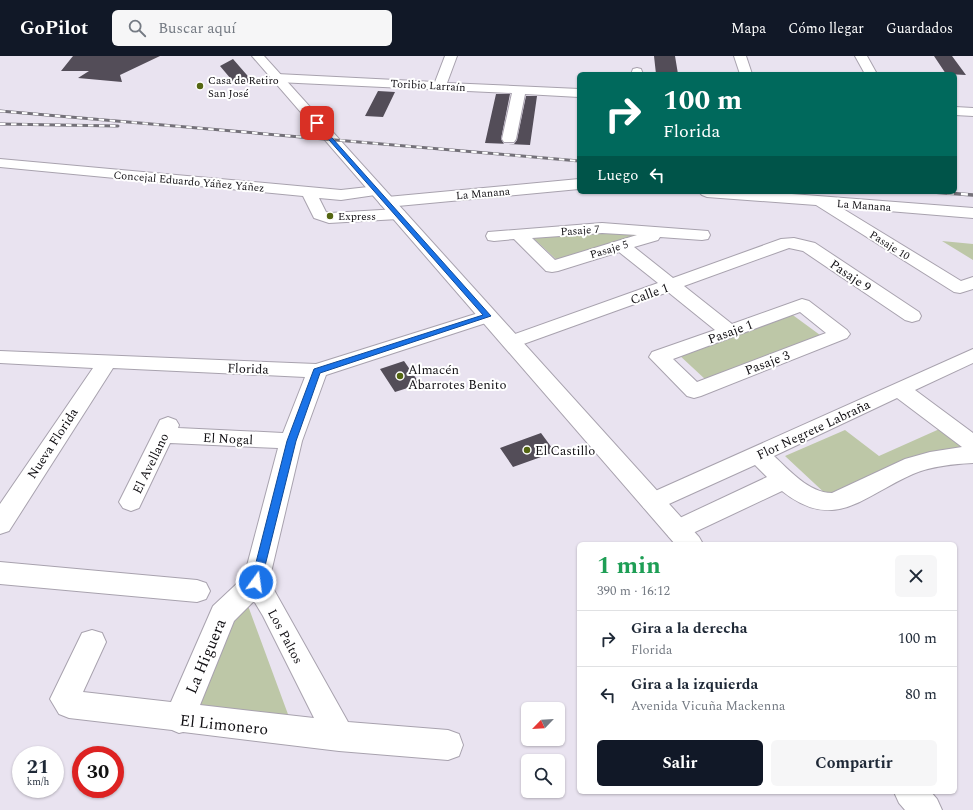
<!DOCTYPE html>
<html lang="es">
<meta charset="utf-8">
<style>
:root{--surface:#fff;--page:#f6f6f7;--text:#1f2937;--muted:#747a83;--line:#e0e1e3;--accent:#111827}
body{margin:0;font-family:Spectral,serif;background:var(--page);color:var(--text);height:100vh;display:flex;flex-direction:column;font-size:15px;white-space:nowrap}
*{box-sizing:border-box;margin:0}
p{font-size:13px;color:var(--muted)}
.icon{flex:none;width:22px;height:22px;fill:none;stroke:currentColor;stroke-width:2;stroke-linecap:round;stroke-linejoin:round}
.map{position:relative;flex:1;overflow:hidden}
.details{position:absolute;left:577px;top:486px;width:380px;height:252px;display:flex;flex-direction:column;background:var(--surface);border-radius:6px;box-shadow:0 1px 3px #0004}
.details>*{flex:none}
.hud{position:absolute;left:577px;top:16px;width:380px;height:122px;border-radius:6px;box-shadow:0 1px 3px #0004;background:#00695c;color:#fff;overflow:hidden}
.needle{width:26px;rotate:245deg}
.fabs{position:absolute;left:521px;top:646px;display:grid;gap:8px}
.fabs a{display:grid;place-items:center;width:44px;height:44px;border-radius:6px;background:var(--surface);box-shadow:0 1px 3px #0004;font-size:20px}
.speed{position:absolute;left:12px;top:690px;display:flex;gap:8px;font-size:20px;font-weight:700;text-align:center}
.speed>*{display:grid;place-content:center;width:52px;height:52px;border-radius:50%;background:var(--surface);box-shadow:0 1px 3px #0004;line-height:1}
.speed small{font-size:10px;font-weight:400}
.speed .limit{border:6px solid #d22;background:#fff;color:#111}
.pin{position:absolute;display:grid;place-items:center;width:34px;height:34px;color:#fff;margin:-17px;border-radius:8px;box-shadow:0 2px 6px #0006}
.me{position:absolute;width:44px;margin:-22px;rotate:14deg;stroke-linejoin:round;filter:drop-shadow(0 0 3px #0008)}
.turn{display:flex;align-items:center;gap:14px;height:84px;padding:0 20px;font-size:18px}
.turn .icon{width:52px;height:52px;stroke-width:2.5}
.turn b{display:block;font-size:28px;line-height:34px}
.then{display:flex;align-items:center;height:38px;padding:0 20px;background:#0003;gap:8px;font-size:15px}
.round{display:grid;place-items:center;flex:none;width:42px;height:42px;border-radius:6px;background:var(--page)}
.overview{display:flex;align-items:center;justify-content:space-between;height:68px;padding:0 20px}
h1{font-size:24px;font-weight:700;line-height:30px;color:#1e9e55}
.primary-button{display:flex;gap:8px;margin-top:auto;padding:8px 20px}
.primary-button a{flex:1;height:46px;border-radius:6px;background:var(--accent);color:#fff;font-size:16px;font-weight:700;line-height:46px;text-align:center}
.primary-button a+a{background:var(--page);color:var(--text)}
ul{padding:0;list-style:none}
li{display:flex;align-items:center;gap:12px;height:56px;padding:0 20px;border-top:1px solid var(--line)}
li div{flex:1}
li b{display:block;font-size:15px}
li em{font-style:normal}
header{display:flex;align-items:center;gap:24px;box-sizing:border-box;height:56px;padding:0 20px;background:var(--accent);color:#fff}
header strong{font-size:19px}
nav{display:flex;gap:22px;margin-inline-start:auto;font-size:14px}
.search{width:280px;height:36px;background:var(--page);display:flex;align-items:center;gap:10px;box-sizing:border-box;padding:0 14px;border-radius:6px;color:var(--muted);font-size:15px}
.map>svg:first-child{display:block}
.green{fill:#bdc7a7}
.building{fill:#534d58}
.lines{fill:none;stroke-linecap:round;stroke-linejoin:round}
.minor-casing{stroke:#a8a2ae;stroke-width:2}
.major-casing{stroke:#a8a2ae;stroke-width:2}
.minor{fill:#fff;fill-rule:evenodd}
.major{fill:#fff;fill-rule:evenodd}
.rail-far1-casing{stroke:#747179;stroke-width:3}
.rail-casing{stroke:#747179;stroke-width:3.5}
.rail-far1{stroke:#fff;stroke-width:2;stroke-dasharray:5.5;stroke-linecap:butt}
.rail{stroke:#fff;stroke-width:2.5;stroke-dasharray:7;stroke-linecap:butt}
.route{fill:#1a73e8;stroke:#114b97}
.poi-dot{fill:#546612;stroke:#fff;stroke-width:1.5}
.labels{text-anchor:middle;stroke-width:4;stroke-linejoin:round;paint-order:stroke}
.far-poi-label{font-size:11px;fill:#110f13;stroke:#fff;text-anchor:start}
.far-street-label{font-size:11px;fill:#110f13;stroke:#fff}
.street-label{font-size:13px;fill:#110f13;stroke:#fff}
.poi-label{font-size:13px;fill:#110f13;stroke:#fff;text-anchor:start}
.near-street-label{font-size:16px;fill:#110f13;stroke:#fff}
</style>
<header>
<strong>GoPilot</strong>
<div class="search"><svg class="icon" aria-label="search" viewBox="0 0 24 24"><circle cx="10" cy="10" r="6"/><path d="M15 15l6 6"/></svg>Buscar aquí</div>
<nav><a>Mapa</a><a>Cómo llegar</a><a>Guardados</a></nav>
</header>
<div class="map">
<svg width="973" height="754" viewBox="0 0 973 754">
<rect width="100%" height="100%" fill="#e9e3f0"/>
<!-- green -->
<path class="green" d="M600,174l54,3 -95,29 -28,-26z
M942,185l31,3v16z
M790,257l30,22 -114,45 -28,-26z
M944,371l29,20 -144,50 -44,-41 60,-26 34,26z
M247,547l49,133 -109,-10 45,-116z"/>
<!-- building -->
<path class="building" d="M73,0h87l-40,19 2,7 -44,-4 11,-7h-28z
M654,0h21l3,18h-22z
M934,0h18l14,19 -20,-1z
M233,3l20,23 -17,3 -16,-19z
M378,35l17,1 -12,25 -18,-1z
M496,38h14l-9,45 3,5h10l3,-4 9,-44h11l-7,49 -45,-2z
M404,305l16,23 -25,8 -15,-23z
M541,377l14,19 -42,15 -13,-19z"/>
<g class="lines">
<defs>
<path id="minor" d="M445,0h12l-10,27 132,6v8l-54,-3 -9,45 -2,3h-10l-2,-3 10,-46 -235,-11 -6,-4 6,-4 158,8z
M734,0h12l6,18h-12z
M855,0h12l10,18h-12z
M637,12l4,1 2,5h-12l2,-5z
M955,51l18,1v8l-18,-1z
M0,103l341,31 36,-4 5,2 3,3 -3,3 -41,6 -22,-2 7,14 4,1 68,-4 6,2 2,3 -2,3 -6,2 -69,4 -15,-5 -11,-22 -303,-29z
M579,123v10l-192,18 -6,-2 -2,-3 2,-3 6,-2z
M699,136h67l207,16v10l-133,-11 121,74 12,-4v12l-13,4 -6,-1 -138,-87 -109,-8 -5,-2z
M602,167l106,8 2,4 -2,4 -6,1 -42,-3 -2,3 -24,7 39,31 108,-39 13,-1 21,5 104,69 2,4 -2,4 -7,2 -7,-2 -102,-69 -14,-3 -105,38 48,38 70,-25 7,2 38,29 3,4 -3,4 -146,58 -7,2 -7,-2 -38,-39 3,-5 63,-22 -47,-38 -150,54 -7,2 -7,-2 -3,-4 3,-4 154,-55 -39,-31 -61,19 -6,1 -6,-1 -32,-32 -20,2 -6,-1 -2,-4 2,-4zM602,177l35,2 -82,25 -23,-22zM800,256l26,21 -129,49 -24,-23z
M488,254l7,2 2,4 -2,4 -169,55 -24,66 -33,140 79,141 100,8 11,4 4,11 -4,11 -11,4 -109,-9 -156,-19 -4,1 -7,-3 -103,-12 -10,-4 -9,-15 32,-66 10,-3 10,3 4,9 -23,50 88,10 42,-96 31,-29 34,-129 -108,-5 -31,65 -8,3 -8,-3 -4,-6 41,-82 8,-3 8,3 3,5 -1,3 105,5 22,-56 -192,-9 -104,163 -9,3v-30l93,-136 -93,-5v-12l316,13zM254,545l9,15 51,102 -114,-13 34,-84z
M973,293v14l-58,27 58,43v30c-20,1 -41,3 -60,11 -50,22 -78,59 -131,17l-104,49 -9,-3 -3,-7 3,-7 98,-46 -12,-12 -95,43 -8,3 -8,-3 -4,-6 4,-6zM897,342l65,49 -32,5 -25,7 -73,34c-23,0 -43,-23 -58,-37z
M0,506l197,18 9,3 4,8 -4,8 -9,3 -197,-18z"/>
<path id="major" d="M252,0h12l435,481 4,7h-28z
M894,736h37l6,7 5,11h-37l-6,-7z"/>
</defs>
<!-- minor casing -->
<use href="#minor" class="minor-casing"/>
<!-- major casing -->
<use href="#major" class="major-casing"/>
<!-- minor -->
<use href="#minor" class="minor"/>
<!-- major -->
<use href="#major" class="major"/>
<defs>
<path id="rail-far1" d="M0,55l579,50
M0,68l118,2"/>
<path id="rail" d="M933,136l40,3"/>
</defs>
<!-- rail-far1 casing -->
<use href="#rail-far1" class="rail-far1-casing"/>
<!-- rail casing -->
<use href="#rail" class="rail-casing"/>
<!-- rail-far1 -->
<use href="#rail-far1" class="rail-far1"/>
<!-- rail -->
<use href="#rail" class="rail"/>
</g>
<!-- route -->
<path class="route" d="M317,65l174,195 -171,57 -24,68 -35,141 -1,3h-8l-1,-3 36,-141 27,-72 169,-54 -168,-191z"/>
<!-- markers -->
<g class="poi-dot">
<circle cx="200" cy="30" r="4"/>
<circle cx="330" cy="160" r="4"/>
<circle cx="400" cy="320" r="4"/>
<circle cx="527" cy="394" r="4"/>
</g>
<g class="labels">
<!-- far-poi labels -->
<g class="far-poi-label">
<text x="208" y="28">Casa de Retiro<tspan x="208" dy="13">San José</tspan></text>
<text x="338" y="164">Express</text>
</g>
<!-- far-street labels -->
<g class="far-street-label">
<text transform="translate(428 29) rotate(3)" y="4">Toribio Larraín</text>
<text transform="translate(189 125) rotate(5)" y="4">Concejal Eduardo Yáñez Yáñez</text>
<text transform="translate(483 137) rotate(-5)" y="4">La Manana</text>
<text transform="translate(864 149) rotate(4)" y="4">La Manana</text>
<text transform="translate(580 174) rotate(-4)" y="4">Pasaje 7</text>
<text transform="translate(890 189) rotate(32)" y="4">Pasaje 10</text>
<text transform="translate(609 193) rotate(-17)" y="4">Pasaje 5</text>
</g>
<!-- street labels -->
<g class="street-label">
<text transform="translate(851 219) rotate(34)" y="5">Pasaje 9</text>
<text transform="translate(649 237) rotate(-20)" y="5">Calle 1</text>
<text transform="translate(730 275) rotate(-20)" y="5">Pasaje 1</text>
<text transform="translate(767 306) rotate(-21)" y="5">Pasaje 3</text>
<text transform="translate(248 312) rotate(2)" y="5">Florida</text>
<text transform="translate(813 373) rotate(-25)" y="5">Flor Negrete Labraña</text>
<text transform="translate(228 382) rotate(3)" y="5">El Nogal</text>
<text transform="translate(52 387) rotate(-57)" y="5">Nueva Florida</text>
<text transform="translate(150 407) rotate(-64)" y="5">El Avellano</text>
<text transform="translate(286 580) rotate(62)" y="5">Los Paltos</text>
</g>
<!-- poi labels -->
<g class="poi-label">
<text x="408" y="318">Almacén<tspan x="408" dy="15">Abarrotes Benito</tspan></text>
<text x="535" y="399">El Castillo</text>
</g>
<!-- near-street labels -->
<g class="near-street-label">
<text transform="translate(205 600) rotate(-67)" y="6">La Higuera</text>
<text transform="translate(224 668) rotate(6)" y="6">El Limonero</text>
</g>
</g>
</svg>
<div class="fabs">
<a><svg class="needle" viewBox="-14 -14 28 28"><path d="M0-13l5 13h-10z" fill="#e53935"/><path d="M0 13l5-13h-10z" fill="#747a83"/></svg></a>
<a><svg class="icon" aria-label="search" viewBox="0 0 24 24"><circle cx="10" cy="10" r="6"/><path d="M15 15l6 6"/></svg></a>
</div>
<div class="speed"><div>21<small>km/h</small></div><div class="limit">30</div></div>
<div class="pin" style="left:317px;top:67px;background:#d93025"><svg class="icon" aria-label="arrive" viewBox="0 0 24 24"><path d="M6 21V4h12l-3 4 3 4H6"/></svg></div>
<svg class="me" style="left:256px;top:526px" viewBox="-20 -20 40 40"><circle r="17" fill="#1a73e8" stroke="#fff" stroke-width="3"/><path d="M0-11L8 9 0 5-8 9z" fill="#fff"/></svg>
<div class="hud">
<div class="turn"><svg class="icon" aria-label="right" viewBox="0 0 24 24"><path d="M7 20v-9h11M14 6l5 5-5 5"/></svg><div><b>100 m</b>Florida</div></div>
<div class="then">Luego<svg class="icon" aria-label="left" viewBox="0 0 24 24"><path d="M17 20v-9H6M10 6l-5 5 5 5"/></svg></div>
</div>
<section class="details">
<div class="overview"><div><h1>1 min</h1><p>390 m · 16:12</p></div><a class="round"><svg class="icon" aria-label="close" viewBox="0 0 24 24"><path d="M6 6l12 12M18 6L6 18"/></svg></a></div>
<ul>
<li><svg class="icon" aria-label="right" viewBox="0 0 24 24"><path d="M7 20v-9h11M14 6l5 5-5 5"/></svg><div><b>Gira a la derecha</b><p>Florida</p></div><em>100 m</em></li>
<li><svg class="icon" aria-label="left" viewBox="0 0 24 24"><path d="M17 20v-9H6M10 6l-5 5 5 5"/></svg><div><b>Gira a la izquierda</b><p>Avenida Vicuña Mackenna</p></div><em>80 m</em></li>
</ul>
<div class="primary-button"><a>Salir</a><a>Compartir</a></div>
</section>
</div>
